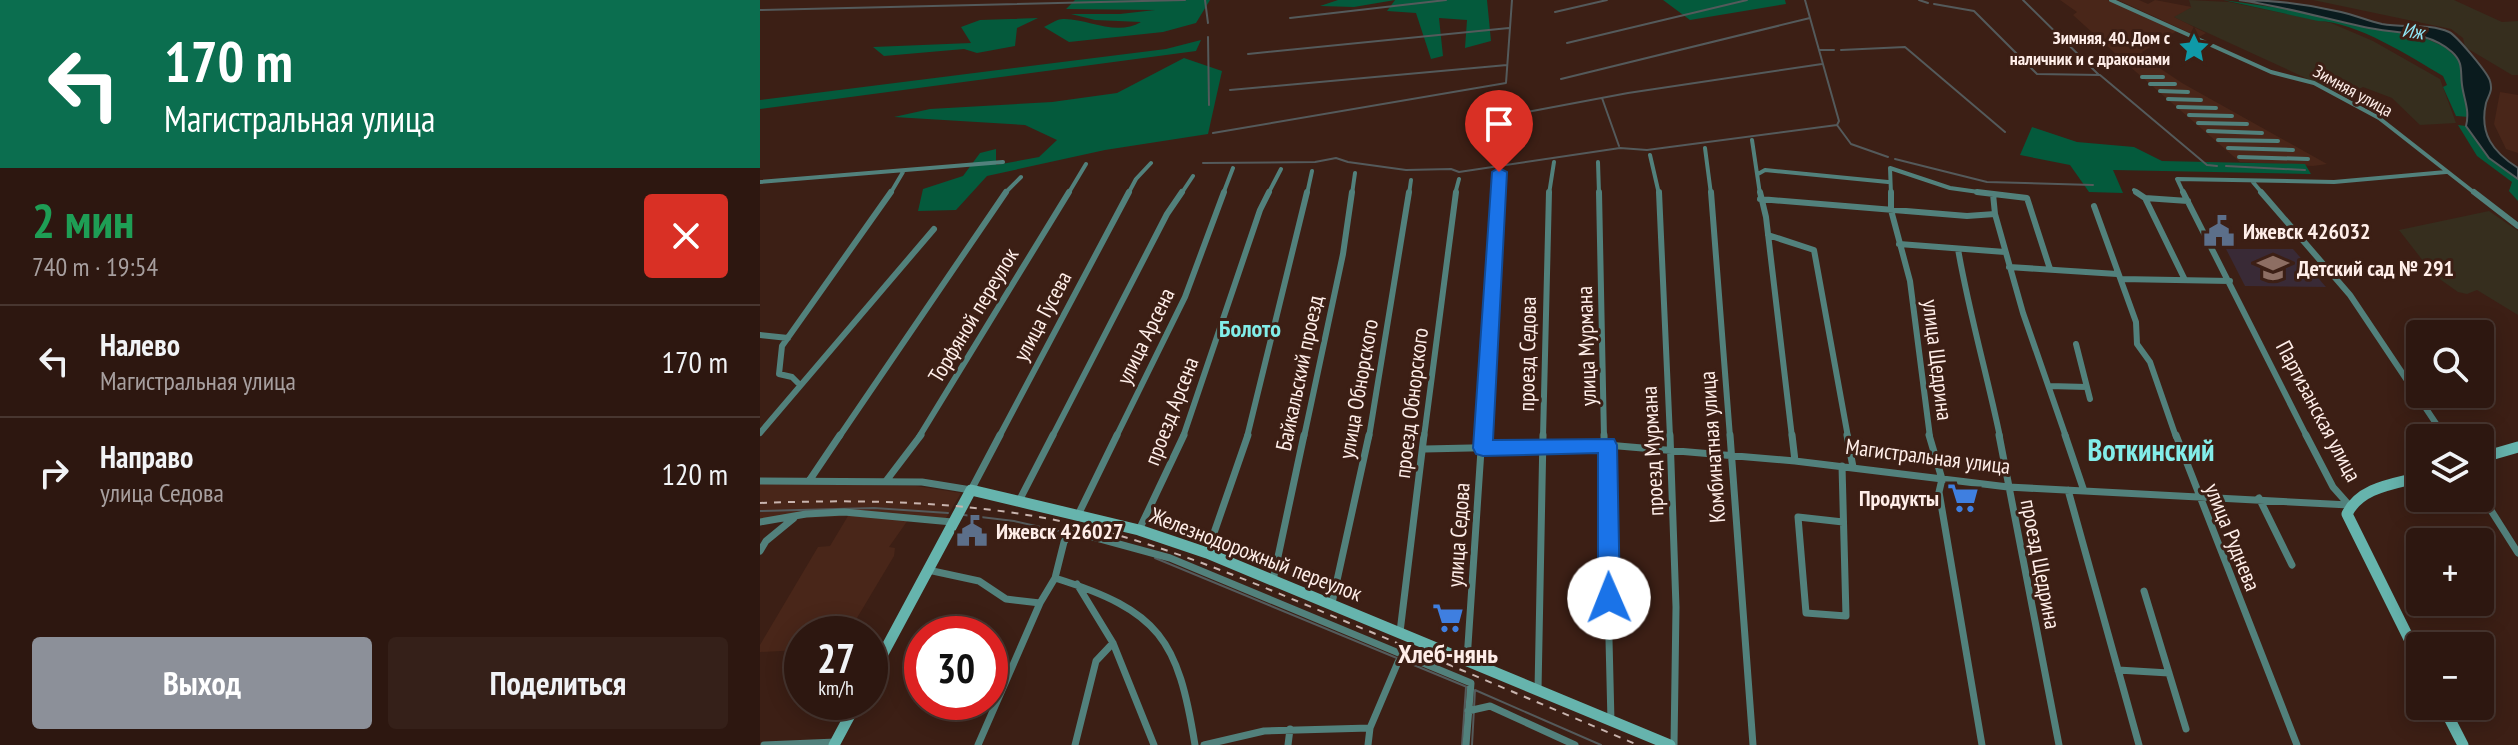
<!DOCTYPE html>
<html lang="ru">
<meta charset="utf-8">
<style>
:root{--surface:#2d1710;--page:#352019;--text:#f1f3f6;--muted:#a79f9f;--line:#483630;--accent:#8c9099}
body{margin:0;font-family:"PT Sans Narrow",sans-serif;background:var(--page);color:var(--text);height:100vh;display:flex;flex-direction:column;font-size:30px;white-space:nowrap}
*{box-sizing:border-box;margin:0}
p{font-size:26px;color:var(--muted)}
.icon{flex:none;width:44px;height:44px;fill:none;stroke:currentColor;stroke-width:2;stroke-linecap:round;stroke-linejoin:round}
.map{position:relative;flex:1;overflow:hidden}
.side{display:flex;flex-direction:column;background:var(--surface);width:760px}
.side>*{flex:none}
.guide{background:#0b6e4f;color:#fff;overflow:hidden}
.buttons{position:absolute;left:1646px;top:320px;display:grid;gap:16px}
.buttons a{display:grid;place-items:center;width:88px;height:88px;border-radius:8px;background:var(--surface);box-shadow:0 4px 20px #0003,0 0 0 2px var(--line);font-size:40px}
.speed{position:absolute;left:24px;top:616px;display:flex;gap:16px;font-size:40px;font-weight:700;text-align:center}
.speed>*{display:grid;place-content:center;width:104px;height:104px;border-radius:50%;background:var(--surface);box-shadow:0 4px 20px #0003,0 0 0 2px var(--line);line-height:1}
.speed small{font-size:20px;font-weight:400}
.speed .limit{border:12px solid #d22;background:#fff;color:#111}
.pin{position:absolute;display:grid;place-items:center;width:68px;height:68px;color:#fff;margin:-82px -34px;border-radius:50% 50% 50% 0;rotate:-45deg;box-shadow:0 0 8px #0007}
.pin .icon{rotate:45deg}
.me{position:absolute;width:88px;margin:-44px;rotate:359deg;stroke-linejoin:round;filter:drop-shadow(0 0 6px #0008)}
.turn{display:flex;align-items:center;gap:28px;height:168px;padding:0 32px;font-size:36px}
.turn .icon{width:104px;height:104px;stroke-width:2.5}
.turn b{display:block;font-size:56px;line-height:68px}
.round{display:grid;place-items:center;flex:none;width:84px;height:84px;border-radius:8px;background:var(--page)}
.headline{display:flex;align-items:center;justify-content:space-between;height:136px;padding:0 32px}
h1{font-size:48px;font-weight:700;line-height:60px;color:#1e9e55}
.button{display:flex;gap:16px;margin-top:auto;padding:16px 32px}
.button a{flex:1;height:92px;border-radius:8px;background:var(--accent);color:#fff;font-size:32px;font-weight:700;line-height:92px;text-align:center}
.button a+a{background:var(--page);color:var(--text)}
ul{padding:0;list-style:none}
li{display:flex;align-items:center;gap:24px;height:112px;padding:0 32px;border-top:2px solid var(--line)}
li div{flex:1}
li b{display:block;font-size:30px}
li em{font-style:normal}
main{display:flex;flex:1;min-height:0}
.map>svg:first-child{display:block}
.commercial{fill:#362e1e}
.built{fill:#492619}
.education{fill:#392a36}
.green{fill:#045a3c}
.water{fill:#0a1b1e;stroke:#545a5b;stroke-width:2}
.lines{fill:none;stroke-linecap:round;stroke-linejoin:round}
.stream{stroke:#545a5b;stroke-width:2}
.street-far2{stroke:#52817c;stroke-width:4}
.street-far1{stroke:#52817c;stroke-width:6}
.street{stroke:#52817c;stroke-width:7}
.secondary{stroke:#66b4ad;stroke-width:11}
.rail{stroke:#c9b4ae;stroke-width:2;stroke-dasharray:7 7;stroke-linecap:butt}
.route{fill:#1a73e8;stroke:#114b97;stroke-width:2}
.labels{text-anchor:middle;stroke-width:6;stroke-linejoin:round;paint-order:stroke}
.far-poi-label{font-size:18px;font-weight:bold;fill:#ffeee9;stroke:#3c1f15;text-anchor:end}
.far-street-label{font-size:18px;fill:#ffeee9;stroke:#3c1f15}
.far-water-label{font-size:20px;font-style:italic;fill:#91e9f9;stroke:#3c1f15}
.poi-label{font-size:22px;font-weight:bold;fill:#ffeee9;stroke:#3c1f15;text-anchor:start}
.street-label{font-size:22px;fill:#ffeee9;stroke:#3c1f15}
.neighbourhood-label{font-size:24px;font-weight:bold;fill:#82ede9;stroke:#3c1f15}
.near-poi-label{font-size:26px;font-weight:bold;fill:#ffeee9;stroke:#3c1f15}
.district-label{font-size:30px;font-weight:bold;fill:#82ede9;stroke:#3c1f15}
</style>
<main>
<section class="side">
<div class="guide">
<div class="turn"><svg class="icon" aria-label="left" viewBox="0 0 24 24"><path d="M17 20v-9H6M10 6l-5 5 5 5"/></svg><div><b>170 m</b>Магистральная улица</div></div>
</div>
<div class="headline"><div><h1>2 мин</h1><p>740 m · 19:54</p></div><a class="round" style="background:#d93025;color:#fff"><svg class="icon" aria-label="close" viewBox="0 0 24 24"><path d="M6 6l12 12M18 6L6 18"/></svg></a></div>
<ul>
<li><svg class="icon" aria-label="left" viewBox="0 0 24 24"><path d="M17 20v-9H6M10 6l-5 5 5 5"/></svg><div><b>Налево</b><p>Магистральная улица</p></div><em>170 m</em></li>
<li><svg class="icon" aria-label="right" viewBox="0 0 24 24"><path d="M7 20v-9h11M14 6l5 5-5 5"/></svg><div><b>Направо</b><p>улица Седова</p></div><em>120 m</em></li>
</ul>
<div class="button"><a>Выход</a><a>Поделиться</a></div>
</section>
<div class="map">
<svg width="1758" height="745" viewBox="0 0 1758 745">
<rect width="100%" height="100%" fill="#3c1f15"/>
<!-- commercial -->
<path class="commercial" d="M1429,0l40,2 102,21 42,18 67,38 16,44 -36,2 -28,-27 -29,-11 -18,9 -172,-79 18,-10z
M1553,0h141l48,22 16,-1v54h-6l-47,-28 -2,-9 -12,-9z
M1729,211l29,20v84l-41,-25 -10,4 -9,-2 -24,-17 -35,-45z"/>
<!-- built -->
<path class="built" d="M1300,0h48l69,31 -35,21 6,5 -2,2 36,24 145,81 -14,2 -73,-4 -112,-97 -55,-50 4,-3z
M1358,0h21l9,4 7,-4 37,7 -18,10 32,16 -7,4z
M1740,92l18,3v58l-12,-4 -12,-25z
M0,483l156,3 45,7 -16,27h-37l-19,27 6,1 -1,8 -46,77 -46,1 -2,16 -40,2v-7l58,-98 12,-1 18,-30 -88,4z"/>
<!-- education -->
<path class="education" d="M1466,249h67l33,38 -81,-1z"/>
<!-- green -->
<path class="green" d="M315,0h135l-14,23 -33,9 -94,10 -25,-15c6,-3 13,-8 19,-8 24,-1 53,18 78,3l-46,-2 -24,-6h49l35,-4 -89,-1z
M578,0h149l4,41 -26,7 2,-28 -28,-2 4,38 -12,3 -15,-46 -29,-2 8,-11 -41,7 -34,-1z
M903,0h122l1,4 -96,16z
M1463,0l84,12 58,15 51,7 29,13 14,13 10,57 -13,-1 -13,-29 4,-2 -4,-9c-34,-20 -86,-54 -125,-55z
M278,18l-21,10 -2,18 -38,7 -13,-4 -80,7 -11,-9 98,-4 -10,-16 19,-7z
M441,40l-5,11 -436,58v-9l406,-51z
M424,58l38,13 -14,63 -103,16 -118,26 -31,34 -38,1 5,-22 40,-13 17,-23 16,-4v16l43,-8 18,-17 -32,-15 -131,-8 36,-8 122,-7 65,-9z
M1698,125l8,1 23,32 29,21v22l-9,-10 3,-9 -35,-26z
M1272,127l45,15 57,5 28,14 143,3 6,10 -198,-4 10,23 -34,-1 -19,-27 -50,-10z"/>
<!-- water -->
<path class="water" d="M1479,0c35,0 68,4 102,12 14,3 27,9 41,12 22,4 47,-1 67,8 7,3 39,41 41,49 3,10 -1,13 -4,22 -7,31 7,49 32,65v11l-29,-21 -23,-32c4,-16 -2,-26 -4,-41 -2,-14 2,-22 -10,-33 -25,-22 -58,-18 -88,-25 -42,-9 -82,-21 -125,-27z"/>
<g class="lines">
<!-- stream -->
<path class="stream" d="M445,0l3,23
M1045,0l14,50h15
M1159,0l9,3
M1263,0l76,75
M1174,4l40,7 63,63 63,1 107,90 10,1
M0,10l425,-10
M795,12l52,-12
M530,18l156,-18
M448,37l1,68
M807,43l180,-43
M1059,50l20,71 -2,4 14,19 37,13
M1081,50l64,-3 100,85
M488,54l261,-26
M801,79l249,-61
M470,90l277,-25
M842,98l17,48
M767,112l101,-19 194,-29
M453,133l293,-50 6,-83
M1135,159l92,23 106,3
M443,163l112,-1 21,-4 12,4 58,8 45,-1 8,3 161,-24 27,2 190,-25
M1466,166l79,4
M0,511l114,-3 74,5
M204,515l50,6 53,12
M395,558l312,129
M702,745l4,-58
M712,745l3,-55 126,55"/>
<!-- street-far2 -->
<path class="street-far2" d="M1351,0l160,72 43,11 65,35 97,76
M1382,77h21
M1390,84h25
M1400,91l28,1
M1408,99l33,1
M1418,107l38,1
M1429,115l43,1
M1438,123l49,1
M1448,131l54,2
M992,140l8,54
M1458,140l60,1
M945,148l6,46
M1468,148l65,2
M890,155l9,39
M1479,157l69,2
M838,162l1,32
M998,174l7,-4 123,12
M1492,181l11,13
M0,182l243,-20
M1374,190l5,4
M130,194l13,-22
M244,194l17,-17
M308,194l18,-30
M368,194l8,-15 15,-16
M421,194l12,-18
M463,194l10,-26
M508,194l13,-25
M547,194l5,-23
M592,194l3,-21
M649,194l2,-14
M695,194l4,-15
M738,194l1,-22
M789,194l5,-32
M1131,194l-1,-26 60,20 43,6
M1424,194l-7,-15 157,3 112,-10"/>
<!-- street-far1 -->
<path class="street-far1" d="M839,192l5,245
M899,192l11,245
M951,192l19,245
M1000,192l6,25 26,220
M1131,192v18l19,71 20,156
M1217,192l50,6 23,71
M1376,192l9,6 43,3
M1423,192l124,245
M1501,192l89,103 95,142
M1714,192l44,34
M1233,194l2,20 28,99 43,124
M1385,198l40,82
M1000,199l207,17 28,-2
M1334,206l42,116 1,22 13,18 26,75
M1008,235l46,15 34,187
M1139,244l106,8
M1198,249c11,64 29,125 42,188
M1249,267l108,7
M1361,279l109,2
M0,335l28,3
M1316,344l14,55
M39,384l-7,-7 -13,-3 3,-28 109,-154
M1289,386l38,1
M0,433l174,-204
M79,437l167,-245
M159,437l150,-245
M239,437l130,-245
M292,437l115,-223 15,-22
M356,437l69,-140 39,-105
M423,437l77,-227 9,-18
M487,437l60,-245
M544,437l39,-183 9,-62
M609,437l40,-245
M664,437l32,-245
M722,437l16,-245
M783,437l6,-245"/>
<!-- street -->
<path class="street" d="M844,435l7,286
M910,435l6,172 -2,138
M970,435l23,310
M1032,435l3,26
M1087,435l6,32
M1169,435l13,44 -3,13 43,253
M1239,435l60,310
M1305,435l19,56
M1416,435l121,310
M1546,435l27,52 16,18
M1683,435l2,3
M665,449l182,-4 188,16 213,26 341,18
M1082,466l4,150 -40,-3 -8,-96 45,5
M0,481l162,1 49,8 29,-55
M49,481l31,-46
M126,481l35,-46
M1308,490l71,255
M1720,493l38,60
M1499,498l33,67
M259,501l34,-66
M318,515l39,-80
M0,522l46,-8 38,-2 108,10
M379,530l45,-95
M0,551l6,-10 28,-23
M447,553l41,-118
M168,570l51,11 27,18 34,4
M295,578c105,33 123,61 140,167
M513,580l31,-145
M317,584l36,59 41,102
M1384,591l42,138
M572,603l37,-168
M640,632l24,-197
M707,660l15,-225
M1358,670l51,3
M778,690l5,-255
M708,711l22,-5 85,39
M4,745l72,-3
M218,745l62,-142 15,-25 9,-36 7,-11 99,27 301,125 -5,62
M315,745l21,-84 17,-18
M444,745l60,-14 106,-3
M528,745l2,-16
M608,745l2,-17 28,-66"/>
<!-- secondary -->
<path class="secondary" d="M1720,458l38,-11
M1660,477c-26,7 -60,10 -73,37l73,147
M110,678l101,-188 168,40 68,23 463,192
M1683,706l20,39
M74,745l23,-43"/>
<!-- rail -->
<path class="rail" d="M0,503c105,-4 211,-2 314,21 93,21 180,59 268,96 99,41 197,83 296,125"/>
</g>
<!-- route -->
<path class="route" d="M739,168l8,4 -14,268 121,-1 3,6 3,153 -3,7 -8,3 -8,-3 -3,-7v-145l-115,3 -7,-2 -3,-6 19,-276z"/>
<!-- icons -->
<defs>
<symbol id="sight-bare" viewBox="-9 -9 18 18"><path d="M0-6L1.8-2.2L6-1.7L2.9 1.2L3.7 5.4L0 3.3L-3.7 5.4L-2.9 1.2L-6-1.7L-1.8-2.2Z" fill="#0f9aa8" stroke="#3c1f15" stroke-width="2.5" paint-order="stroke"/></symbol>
<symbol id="civic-bare" viewBox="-9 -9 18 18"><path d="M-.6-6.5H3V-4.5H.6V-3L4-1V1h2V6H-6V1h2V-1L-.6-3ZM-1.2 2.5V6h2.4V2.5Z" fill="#5c6f8a" stroke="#3c1f15" stroke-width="2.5" paint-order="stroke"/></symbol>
<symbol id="school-bare" viewBox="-9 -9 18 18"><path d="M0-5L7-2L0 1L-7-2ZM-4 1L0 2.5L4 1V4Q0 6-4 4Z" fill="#8d6e63" stroke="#3c1f15" stroke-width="2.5" paint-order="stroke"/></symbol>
<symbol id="supermarket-bare" viewBox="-9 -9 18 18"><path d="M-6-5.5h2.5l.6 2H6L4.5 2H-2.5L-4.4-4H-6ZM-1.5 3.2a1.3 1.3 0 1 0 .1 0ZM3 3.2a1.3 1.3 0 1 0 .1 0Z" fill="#3f7fe0" stroke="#3c1f15" stroke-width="2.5" paint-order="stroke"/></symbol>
</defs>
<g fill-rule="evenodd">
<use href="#sight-bare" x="1412" y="26" width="44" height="44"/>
<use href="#civic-bare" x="1437" y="209" width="44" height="44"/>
<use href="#school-bare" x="1491" y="246" width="44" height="44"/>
<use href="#supermarket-bare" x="1181" y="476" width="44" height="44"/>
<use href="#civic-bare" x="190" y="509" width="44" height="44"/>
<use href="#supermarket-bare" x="666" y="596" width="44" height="44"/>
</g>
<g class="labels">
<!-- far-poi labels -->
<g class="far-poi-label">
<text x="1410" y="44">Зимняя, 40. Дом с<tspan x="1410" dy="21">наличник и с драконами</tspan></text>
</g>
<!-- far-street labels -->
<g class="far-street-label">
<text transform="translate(1593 91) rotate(29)" y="6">Зимняя улица</text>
</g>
<!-- far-water labels -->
<g class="far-water-label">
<text transform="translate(1653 31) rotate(8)" y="7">Иж</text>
</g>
<!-- poi labels -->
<g class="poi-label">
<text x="1483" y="239">Ижевск 426032</text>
<text x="1537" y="276">Детский сад № 291</text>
<text x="1179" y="506" text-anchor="end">Продукты</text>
<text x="236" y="539">Ижевск 426027</text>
</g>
<!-- street labels -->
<g class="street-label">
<text transform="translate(213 315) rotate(-59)" y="8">Торфяной переулок</text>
<text transform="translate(282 316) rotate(-62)" y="8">улица Гусева</text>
<text transform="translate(385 336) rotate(-64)" y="8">улица Арсена</text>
<text transform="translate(826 346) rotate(-92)" y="8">улица Мурмана</text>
<text transform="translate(767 354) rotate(-89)" y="8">проезд Седова</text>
<text transform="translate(1178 360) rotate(83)" y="8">улица Щедрина</text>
<text transform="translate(539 373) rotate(-78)" y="8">Байкальский проезд</text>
<text transform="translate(598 389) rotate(-80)" y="8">улица Обнорского</text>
<text transform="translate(651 403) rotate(-83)" y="8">проезд Обнорского</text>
<text transform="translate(411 411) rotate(-69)" y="8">проезд Арсена</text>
<text transform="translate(1559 411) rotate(62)" y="8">Партизанская улица</text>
<text transform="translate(952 447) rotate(-94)" y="8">Комбинатная улица</text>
<text transform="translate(892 451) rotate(-93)" y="8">проезд Мурмана</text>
<text transform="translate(1168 456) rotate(7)" y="8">Магистральная улица</text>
<text transform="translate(698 535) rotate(-86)" y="8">улица Седова</text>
<text transform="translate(1473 537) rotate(68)" y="8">улица Руднева</text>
<text transform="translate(496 554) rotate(21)" y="8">Железнодорожный переулок</text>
<text transform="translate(1281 564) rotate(79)" y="8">проезд Щедрина</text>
</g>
<!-- neighbourhood labels -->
<g class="neighbourhood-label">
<text x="490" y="337">Болото</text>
</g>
<!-- near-poi labels -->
<g class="near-poi-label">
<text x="688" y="663">Хлеб-нянь</text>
</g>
<!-- district labels -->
<g class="district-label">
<text x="1391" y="461">Воткинский</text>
</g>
</g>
</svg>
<div class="buttons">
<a><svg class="icon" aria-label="search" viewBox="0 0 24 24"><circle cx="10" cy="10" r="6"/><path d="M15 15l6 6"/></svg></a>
<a><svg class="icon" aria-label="layers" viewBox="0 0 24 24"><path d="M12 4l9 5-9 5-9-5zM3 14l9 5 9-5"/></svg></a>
<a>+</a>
<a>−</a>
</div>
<div class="speed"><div>27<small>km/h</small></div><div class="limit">30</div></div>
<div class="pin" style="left:739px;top:172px;background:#d93025"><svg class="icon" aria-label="arrive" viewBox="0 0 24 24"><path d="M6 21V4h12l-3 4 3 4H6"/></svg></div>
<svg class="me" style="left:849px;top:598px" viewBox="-20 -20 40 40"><circle r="19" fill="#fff"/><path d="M0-13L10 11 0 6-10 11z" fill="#1a73e8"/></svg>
</div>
</main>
